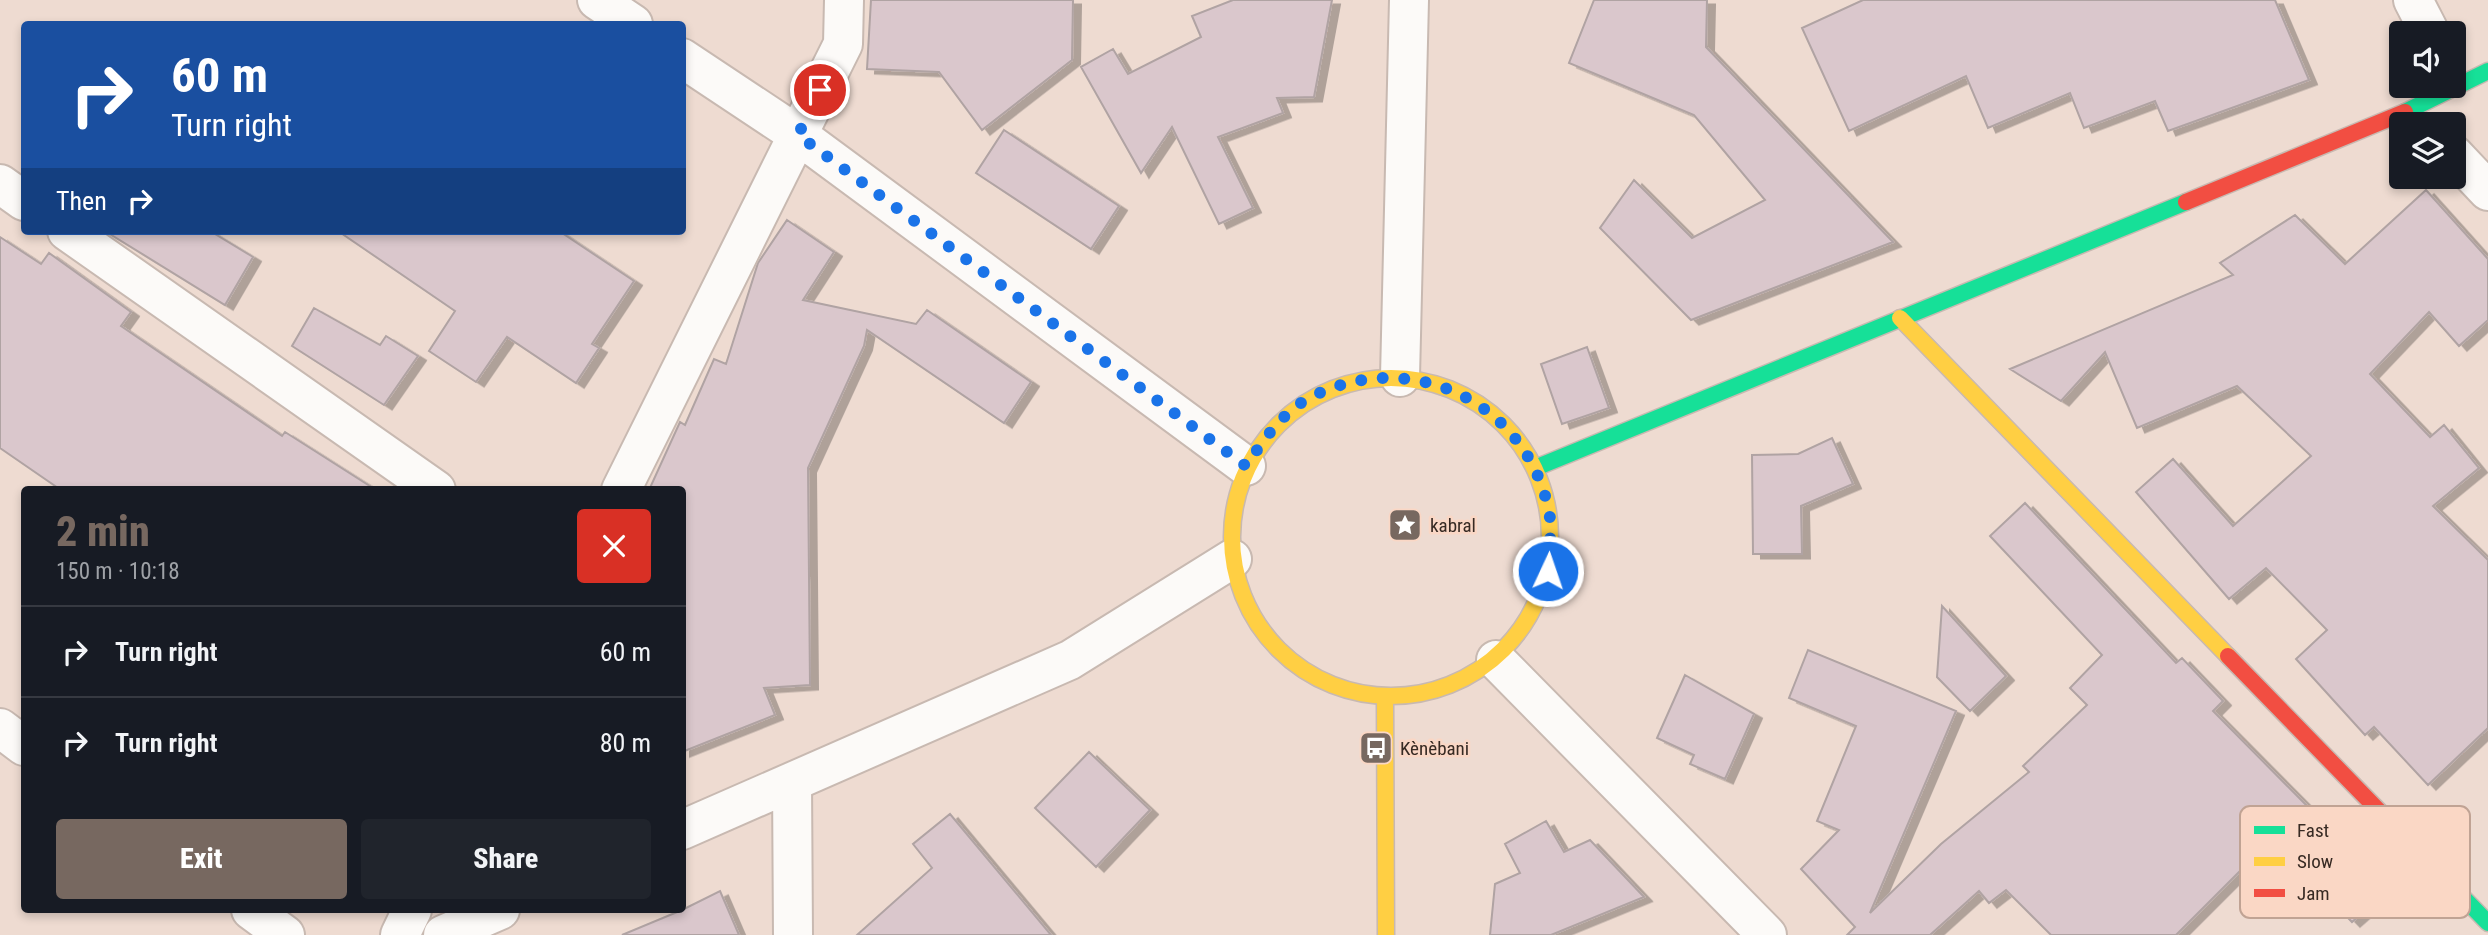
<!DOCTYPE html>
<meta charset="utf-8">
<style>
:root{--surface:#171b24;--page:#20242c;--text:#f1f3f6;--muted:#9ea1a6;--line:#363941;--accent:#776860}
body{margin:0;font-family:"Roboto Condensed",sans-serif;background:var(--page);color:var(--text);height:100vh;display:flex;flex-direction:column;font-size:26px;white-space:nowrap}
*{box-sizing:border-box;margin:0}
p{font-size:23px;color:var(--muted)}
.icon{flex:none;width:38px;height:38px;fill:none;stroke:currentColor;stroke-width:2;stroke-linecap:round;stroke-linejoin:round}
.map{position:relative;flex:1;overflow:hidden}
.drawer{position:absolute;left:21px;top:486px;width:665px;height:427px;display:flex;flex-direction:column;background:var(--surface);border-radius:7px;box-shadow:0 4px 10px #0003}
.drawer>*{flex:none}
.banner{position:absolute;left:21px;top:21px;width:665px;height:214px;border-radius:7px;box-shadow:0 4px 10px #0003;background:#1a4fa0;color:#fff;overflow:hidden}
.controls{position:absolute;left:2389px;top:21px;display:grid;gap:14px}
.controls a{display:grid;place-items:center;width:77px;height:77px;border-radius:7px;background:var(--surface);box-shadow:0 4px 10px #0003;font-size:35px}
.pin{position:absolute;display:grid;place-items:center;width:60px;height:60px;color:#fff;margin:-30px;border:4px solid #fff;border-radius:50%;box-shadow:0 2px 7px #0007}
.me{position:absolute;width:77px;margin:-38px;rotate:3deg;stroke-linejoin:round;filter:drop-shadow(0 0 5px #0008)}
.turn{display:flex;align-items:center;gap:24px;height:147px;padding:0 35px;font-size:32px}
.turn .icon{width:91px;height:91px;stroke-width:2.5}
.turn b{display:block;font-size:49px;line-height:60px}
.then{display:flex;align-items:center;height:66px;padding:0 35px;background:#0003;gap:14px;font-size:26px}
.round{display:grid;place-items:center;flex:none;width:74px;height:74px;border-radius:7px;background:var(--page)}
.head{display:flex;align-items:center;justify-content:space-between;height:119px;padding:0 35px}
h1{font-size:42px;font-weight:800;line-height:52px;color:var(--accent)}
.button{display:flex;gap:14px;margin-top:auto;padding:14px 35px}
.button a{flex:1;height:80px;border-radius:7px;background:var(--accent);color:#fff;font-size:28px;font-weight:800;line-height:80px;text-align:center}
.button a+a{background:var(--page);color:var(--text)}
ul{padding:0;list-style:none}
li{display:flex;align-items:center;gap:21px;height:91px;padding:0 35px;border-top:2px solid var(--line)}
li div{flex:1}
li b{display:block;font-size:26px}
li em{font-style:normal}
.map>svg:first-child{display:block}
.building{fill:#dac7cc;stroke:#b0a3a3;stroke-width:2;filter:url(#shadow)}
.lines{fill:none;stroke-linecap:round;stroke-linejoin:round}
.street-casing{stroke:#c8b9b1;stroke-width:42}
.fast-casing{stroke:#c8b9b1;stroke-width:19}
.slow-casing{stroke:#c8b9b1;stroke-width:19}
.jam-casing{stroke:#c8b9b1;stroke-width:19}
.street{stroke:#fcfaf8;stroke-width:38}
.fast{stroke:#16e098;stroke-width:16}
.slow{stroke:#ffcf43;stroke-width:16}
.jam{stroke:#f24e42;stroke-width:16}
.route{stroke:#1a73e8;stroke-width:12;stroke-dasharray:0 21.6}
.labels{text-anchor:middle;stroke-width:5;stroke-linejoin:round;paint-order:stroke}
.poi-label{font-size:19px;fill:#372a23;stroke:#fad7c5;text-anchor:start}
.key{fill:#fad7c5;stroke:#c0a394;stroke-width:2}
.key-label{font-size:19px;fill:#372a23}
</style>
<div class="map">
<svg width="2488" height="935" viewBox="0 0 2488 935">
<defs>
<filter id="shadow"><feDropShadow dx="8" dy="4.5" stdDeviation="0" flood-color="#0004"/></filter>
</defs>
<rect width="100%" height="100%" fill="#eedbd1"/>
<!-- building -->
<path class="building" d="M871,0h202l-1,60 -90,70 -43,-58 -72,-3z
M1233,0h99l-18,97 -37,1 6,15 -65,24 35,71 -34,16 -47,-97 -31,46 -60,-106 32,-18 15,25 73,-37 -9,-21z
M1594,0h113l-1,47 187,195 -202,78 -91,-92 34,-48 58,58 73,-38 -71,-85 -125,-52z
M1863,0h412l34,80 -141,51 -13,-30 -71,27 -14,-35 -82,35 -22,-52 -117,55 -47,-103z
M1004,130l115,76 -28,43 -115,-76z
M2426,190l62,69v61l-29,26 -30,-34 -59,62 60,63 14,-12 35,43 -46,38 55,54v168l-60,57 -54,-58 -9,8 -69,-76 31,-29 -61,-62 -37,31 -93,-107 37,-33 60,67 78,-70 -74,-70 -100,42 -32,-76 -44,49 -51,-32 223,-94 -13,-12 75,-48 50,49z
M787,220l47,32 -31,48 113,24 11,-14 104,72 -27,41 -137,-93 -3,16 -56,122 2,217 -46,3 11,27 -93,37v-262h-33l31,-68 5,3 29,-66 12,5 32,-101z
M105,231h105l43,26 -28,48z
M338,231h221l75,50 -42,63 7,4 -23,35 -69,-46 -31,45 -47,-31 26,-40z
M0,237l41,27 8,-11 82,59 -10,14 161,110 3,-4 91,58h-315l-61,-42z
M314,308l66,37 6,-9 32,20 -34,49 -92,-59z
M1587,347l22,61 -47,16 -21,-60z
M1832,438l21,46 -52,22 1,48h-49l-1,-99 46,-1z
M2025,503l151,160 6,-5 41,43 -10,10 104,105 4,-4 70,76 -39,34 -80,-83 -96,96h-125l-45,-45 -17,13 -10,-12 -49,44h-83l8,-8 -54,-58 38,-39 -22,-9 39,-95 -67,-28 19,-48 148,61 -86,202 71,-69 88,-72 -6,-6 64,-61 -17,-17 32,-33 -112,-119z
M1942,606l64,70 -36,35 -33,-34z
M1685,675l69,39 -29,65 -35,-15 4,-9 -37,-17z
M1089,752l61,58 -54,57 -61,-59z
M950,814l101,121h-194l75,-67 -19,-24z
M1546,821l18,31 26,-12 54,57 -93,38h-61l5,-51 25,-11 -15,-29z
M720,891l19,44h-117l60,-25z"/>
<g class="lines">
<defs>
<path id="street" d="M597,0l36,24
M2413,0l17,33
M682,58l116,77 448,331
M2454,155l34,36
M0,184l24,17
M67,231l369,259
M1400,377l9,-377
M621,490l222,-446 1,-44
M1496,660l271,275
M0,728l24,18
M792,782l1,153
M682,830l388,-170 162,-101
M251,910l34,25
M400,935l12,-25
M443,935l57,-25"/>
<path id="fast" d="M2405,112l83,-41
M1535,468l651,-266
M2380,812l108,111"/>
<path id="slow" d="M1900,318l328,338
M1232 537a159 159 0 1 1 318 0a159 159 0 1 1-318 0Z
M1385,698l1,237"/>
<path id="jam" d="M2186,202l219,-90
M2228,656l152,156"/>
</defs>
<!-- street casing -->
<use href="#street" class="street-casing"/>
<!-- fast casing -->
<use href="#fast" class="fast-casing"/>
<!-- slow casing -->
<use href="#slow" class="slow-casing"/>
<!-- jam casing -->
<use href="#jam" class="jam-casing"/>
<!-- street -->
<use href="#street" class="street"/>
<!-- fast -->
<use href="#fast" class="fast"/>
<!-- slow -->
<use href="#slow" class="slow"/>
<!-- jam -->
<use href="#jam" class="jam"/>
</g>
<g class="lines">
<!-- route -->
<path class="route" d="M820,90l-22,45 448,331c17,-25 36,-54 65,-69 101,-52 221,7 239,121 2,16 -2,36 -2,53"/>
</g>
<!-- icons -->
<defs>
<symbol id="sight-square" viewBox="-11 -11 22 22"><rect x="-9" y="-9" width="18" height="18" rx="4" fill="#776860" stroke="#fad7c5"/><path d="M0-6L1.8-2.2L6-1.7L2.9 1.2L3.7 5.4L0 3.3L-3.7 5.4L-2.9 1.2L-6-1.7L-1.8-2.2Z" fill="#fff"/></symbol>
<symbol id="bus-square" viewBox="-11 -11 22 22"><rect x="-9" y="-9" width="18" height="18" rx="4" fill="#776860" stroke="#fad7c5"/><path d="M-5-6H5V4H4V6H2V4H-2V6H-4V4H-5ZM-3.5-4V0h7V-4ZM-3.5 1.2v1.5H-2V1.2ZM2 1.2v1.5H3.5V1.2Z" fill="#fff"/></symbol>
</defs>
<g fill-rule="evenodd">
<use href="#sight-square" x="1386" y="506" width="38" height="38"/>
<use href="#bus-square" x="1357" y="729" width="38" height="38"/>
</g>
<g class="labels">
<!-- poi labels -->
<g class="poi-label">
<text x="1430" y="532">kabral</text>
<text x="1400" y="755">Kènèbani</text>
</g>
</g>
<!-- legend -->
<rect x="2240" y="806" width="230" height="112" rx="10" class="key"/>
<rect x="2254" y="826" width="31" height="8" fill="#16e098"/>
<rect x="2254" y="857" width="31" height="9" fill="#ffcf43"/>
<rect x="2254" y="889" width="31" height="8" fill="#f24e42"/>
<g class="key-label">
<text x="2297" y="837">Fast</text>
<text x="2297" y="868">Slow</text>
<text x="2297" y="900">Jam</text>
</g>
</svg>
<div class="controls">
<a><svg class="icon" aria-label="sound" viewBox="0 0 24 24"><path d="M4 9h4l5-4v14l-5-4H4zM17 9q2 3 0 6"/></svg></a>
<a><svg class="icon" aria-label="layers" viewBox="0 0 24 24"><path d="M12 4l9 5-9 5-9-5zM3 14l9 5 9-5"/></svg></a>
</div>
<div class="pin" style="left:820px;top:90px;background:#d93025"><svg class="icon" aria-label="arrive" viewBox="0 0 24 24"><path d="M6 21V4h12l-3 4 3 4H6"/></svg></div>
<svg class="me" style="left:1548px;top:571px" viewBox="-20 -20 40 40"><circle r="17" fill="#1a73e8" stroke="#fff" stroke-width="3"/><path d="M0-11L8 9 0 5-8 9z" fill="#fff"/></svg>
<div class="banner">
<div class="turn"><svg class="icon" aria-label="right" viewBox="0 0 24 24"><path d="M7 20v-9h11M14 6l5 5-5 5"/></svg><div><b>60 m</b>Turn right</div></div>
<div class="then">Then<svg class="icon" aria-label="right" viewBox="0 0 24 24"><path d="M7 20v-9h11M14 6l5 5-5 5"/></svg></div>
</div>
<section class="drawer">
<div class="head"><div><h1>2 min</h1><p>150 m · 10:18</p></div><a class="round" style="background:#d93025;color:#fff"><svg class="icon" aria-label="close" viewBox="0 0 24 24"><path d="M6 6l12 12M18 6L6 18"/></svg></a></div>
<ul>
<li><svg class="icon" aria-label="right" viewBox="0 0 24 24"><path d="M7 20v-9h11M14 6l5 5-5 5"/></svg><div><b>Turn right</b></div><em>60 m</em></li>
<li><svg class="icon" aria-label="right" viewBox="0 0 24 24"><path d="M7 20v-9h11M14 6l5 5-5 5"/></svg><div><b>Turn right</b></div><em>80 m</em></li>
</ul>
<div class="button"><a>Exit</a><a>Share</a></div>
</section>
</div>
